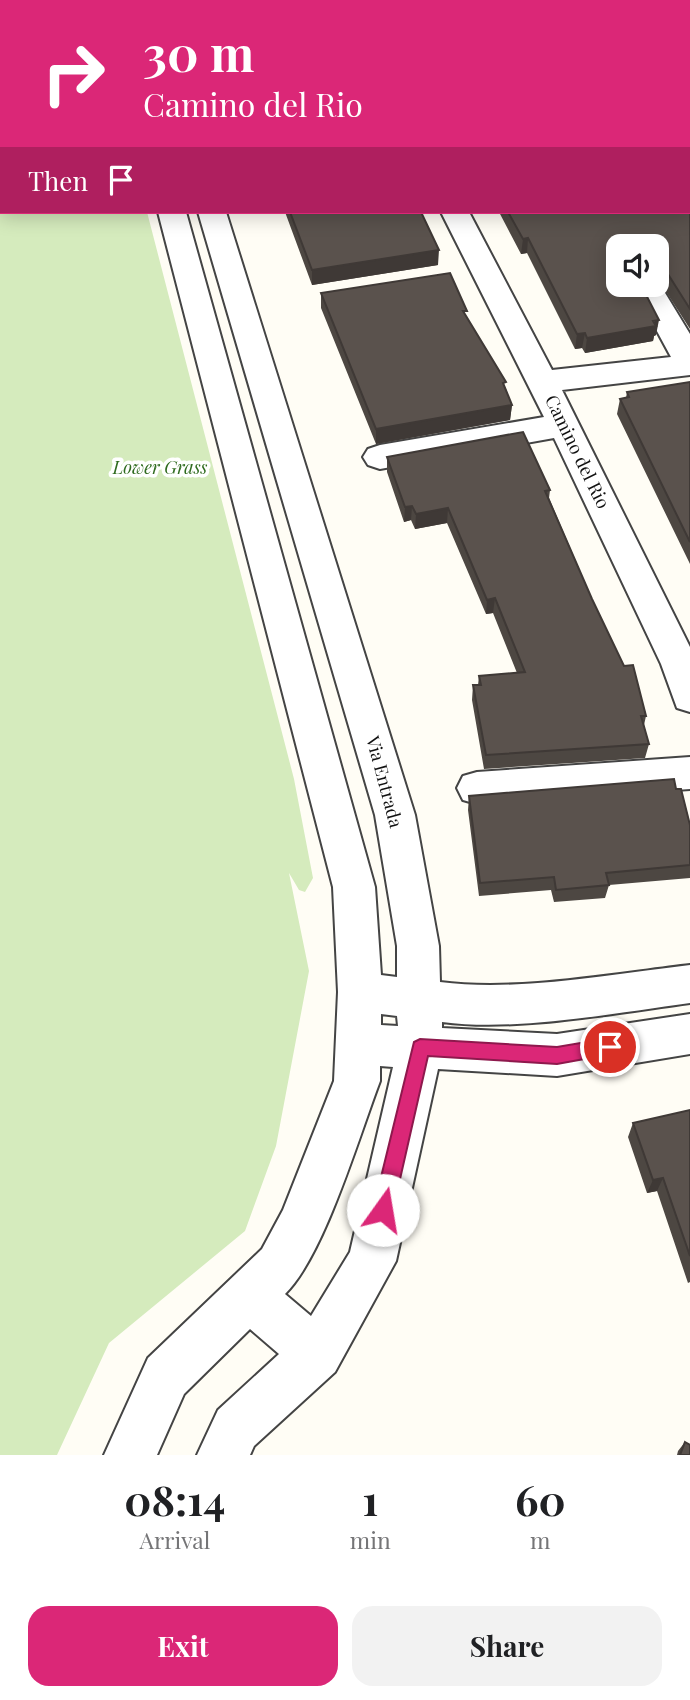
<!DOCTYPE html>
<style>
:root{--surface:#fff;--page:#f2f2f2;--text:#202124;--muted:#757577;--accent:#db2777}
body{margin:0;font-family:"Playfair Display",serif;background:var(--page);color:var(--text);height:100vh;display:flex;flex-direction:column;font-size:26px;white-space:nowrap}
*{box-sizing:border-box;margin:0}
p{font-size:23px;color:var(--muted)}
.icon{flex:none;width:38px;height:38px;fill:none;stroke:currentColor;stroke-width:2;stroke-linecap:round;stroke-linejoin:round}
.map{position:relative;height:1455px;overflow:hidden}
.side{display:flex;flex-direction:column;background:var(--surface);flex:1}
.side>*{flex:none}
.hud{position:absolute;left:0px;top:0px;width:691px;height:214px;box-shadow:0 4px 18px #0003;background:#db2777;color:#fff;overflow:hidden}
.controls{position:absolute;left:606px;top:234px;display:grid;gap:14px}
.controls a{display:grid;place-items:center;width:63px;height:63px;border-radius:14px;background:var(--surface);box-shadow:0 4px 18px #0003;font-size:35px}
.pin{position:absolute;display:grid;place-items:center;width:60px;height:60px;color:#fff;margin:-30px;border:4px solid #fff;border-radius:50%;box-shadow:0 2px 7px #0007}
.me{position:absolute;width:77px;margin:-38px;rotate:13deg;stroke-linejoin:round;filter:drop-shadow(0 0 5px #0008)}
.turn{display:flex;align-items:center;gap:24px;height:147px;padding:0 28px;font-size:32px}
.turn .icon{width:91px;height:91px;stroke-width:2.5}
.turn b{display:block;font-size:49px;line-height:60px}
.then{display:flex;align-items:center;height:66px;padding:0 28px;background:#0003;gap:14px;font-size:26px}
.eta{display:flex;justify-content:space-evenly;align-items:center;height:119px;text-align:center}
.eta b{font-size:42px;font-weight:700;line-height:49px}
.action{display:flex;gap:14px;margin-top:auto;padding:14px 28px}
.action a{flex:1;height:80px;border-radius:21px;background:var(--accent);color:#fff;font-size:28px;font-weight:700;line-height:80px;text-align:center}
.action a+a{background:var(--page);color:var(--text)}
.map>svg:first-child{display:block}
.green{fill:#d5ebbd}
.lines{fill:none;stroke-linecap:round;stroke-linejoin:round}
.minor-casing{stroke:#444;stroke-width:4}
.minor{fill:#fff;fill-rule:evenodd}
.wall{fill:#4d4742}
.shaded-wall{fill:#3f3936}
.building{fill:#5a524d;stroke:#3f3936;stroke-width:2}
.route{fill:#db2777;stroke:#8e194d;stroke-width:2}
.labels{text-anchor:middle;stroke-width:7;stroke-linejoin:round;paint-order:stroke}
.street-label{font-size:18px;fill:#111;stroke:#fff}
.park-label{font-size:18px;font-style:italic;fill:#2f6b1f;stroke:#fff}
</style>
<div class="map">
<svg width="690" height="1455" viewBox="0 0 690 1455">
<rect width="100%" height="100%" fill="#fffdf5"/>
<!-- green -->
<path class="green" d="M0,9l2,203h145l147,567 19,99 -8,14 -6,-2 -10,-17 20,98 -33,175 -31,85 -136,112 -52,112h-57z"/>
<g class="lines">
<defs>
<path id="minor" d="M0,0h12l2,2h-12v8z
M32,0h26l1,2h-26z
M72,0h26l-27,2z
M115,0h27l-28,2z
M578,0h24l1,2h-25z
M158,212h28l189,675 6,88 16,2v-31l-22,-131 -177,-603h28l189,603 24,131 1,36c78,10 172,-8 250,-17v38c-75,10 -174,29 -248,19v6l115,6 133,-20v40l-133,22 -119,-7 -42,192 -61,111 -81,74 -4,9h-53l21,-45 61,-56 -29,-25 -66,65 -27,61h-53l44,-97 114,-109 21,-39 51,-129 4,-89 -5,-105zM381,1014l16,2 1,10 -17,-1zM380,1066l13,1 -43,185 -39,64 -26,-22c39,-38 74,-158 95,-213z
M441,212h28l83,158 119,-13 -39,-72h24v-7l34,56v41l-128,15 128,257v65l-13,-4 -16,-44 -107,-226 -174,31 -12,-4 -5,-8 5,-8 12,-4 164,-28z
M690,757v32l-213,15 -14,-4 -6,-12 6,-12 14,-4z"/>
</defs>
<!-- minor casing -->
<use href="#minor" class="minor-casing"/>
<!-- minor -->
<use href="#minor" class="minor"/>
</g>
<!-- wall -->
<path class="wall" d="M143,0h95l3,2h-98z
M346,0h103l-4,2h-100z
M690,29v300l-34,-53v-29h-38l38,88 -2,1 -1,5 -68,12 -3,-5 -7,1 -48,-96 -6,1 -22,-42h191z
M285,212h136l17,53 -126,20z
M321,293l146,25 39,71 6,16 -2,15 -134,24 -55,-136z
M690,382v182l-73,-150 3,-15 6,-1 1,-6z
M387,457l163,33 -1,8 43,101 54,117 -2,9 5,19 -4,14 -161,11 -12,-69 1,-15h5l1,-9 38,-3 -24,-60 -7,1 -39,-91 -32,6 -4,-9 -7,2 -17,-50z
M676,789l14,36v53l-81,7 -4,13 -51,4 -3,-12 -72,6 -11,-86 1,-14z
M690,1110v172l-2,1 -31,-92 -10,2 -19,-56 5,-14z
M685,1442l5,13h-13l1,-4z"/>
<!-- shaded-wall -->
<path class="shaded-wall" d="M413,0h36l-4,2h-36z
M528,238l-1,15 -6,1 2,-15z
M439,250l-1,15 -126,20v-15z
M659,320l-3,15 -2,1 -1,5 -68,12 2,-15z
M585,333l-3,15 -7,1 2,-15z
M512,405l-2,15 -134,24v-15z
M412,506l-1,14 -7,2 1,-15z
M448,508l-1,15 -32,6 1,-15z
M495,598l-2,15 -7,1 1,-14z
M663,1178l-6,13 -10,2 6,-13z"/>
<!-- building -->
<path class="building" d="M160,0h78l3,2h-79z
M364,0h49l-4,2h-42z
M690,29v280l-31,-49 -3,7v-20h-38v38h23l18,35 -6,1 3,5 -69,12 -2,-5 -8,1 -49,-96 -5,1 -15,-27h182z
M290,212h131l18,38 -127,20z
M450,273l17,38h-4l43,71 -3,1 9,22 -136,24 -55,-136z
M690,382v160l-70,-143 9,-2 -2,-5z
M523,432l27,58 -5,1 47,108 32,67 9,-1 13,51h-5l8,28 -163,11 -13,-70h8l-2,-9 46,-4 -30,-74 -8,2 -39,-92 -32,6 -4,-8 -7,1 -18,-50z
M674,779l2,10h5l9,36v40l-84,8 3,12 -53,5 -2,-13 -74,6 -11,-87z
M690,1110v146l-27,-78 -10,2 -20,-57z
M685,1442l5,3v10h-10z"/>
<!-- route -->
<path class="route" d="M610,1038l7,3 2,6 -2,6 -60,11 -129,-8 -35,154 -3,7 -7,3 -7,-3 -3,-7 41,-168 6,-3 137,8z"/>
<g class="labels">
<!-- street labels -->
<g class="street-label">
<text transform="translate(577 452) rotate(64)" y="6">Camino del Rio</text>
<text transform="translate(384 782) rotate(75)" y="6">Via Entrada</text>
</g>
<!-- park labels -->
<g class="park-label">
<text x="160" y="474">Lower Grass</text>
</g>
</g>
</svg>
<div class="controls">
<a><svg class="icon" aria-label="sound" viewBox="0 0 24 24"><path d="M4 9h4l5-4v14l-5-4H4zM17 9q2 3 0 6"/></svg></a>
</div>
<div class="pin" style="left:610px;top:1047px;background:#d93025"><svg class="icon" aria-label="arrive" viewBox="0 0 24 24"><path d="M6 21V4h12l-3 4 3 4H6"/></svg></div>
<svg class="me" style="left:383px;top:1210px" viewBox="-20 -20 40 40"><circle r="19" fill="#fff"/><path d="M0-13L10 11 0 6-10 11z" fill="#db2777"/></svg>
<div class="hud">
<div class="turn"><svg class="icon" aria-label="right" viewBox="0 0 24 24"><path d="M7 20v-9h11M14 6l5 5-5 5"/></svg><div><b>30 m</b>Camino del Rio</div></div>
<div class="then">Then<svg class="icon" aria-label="arrive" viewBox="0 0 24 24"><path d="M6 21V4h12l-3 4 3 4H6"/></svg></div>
</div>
</div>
<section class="side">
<div class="eta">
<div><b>08:14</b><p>Arrival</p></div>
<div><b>1</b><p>min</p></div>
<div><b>60</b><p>m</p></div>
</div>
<div class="action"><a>Exit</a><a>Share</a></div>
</section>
